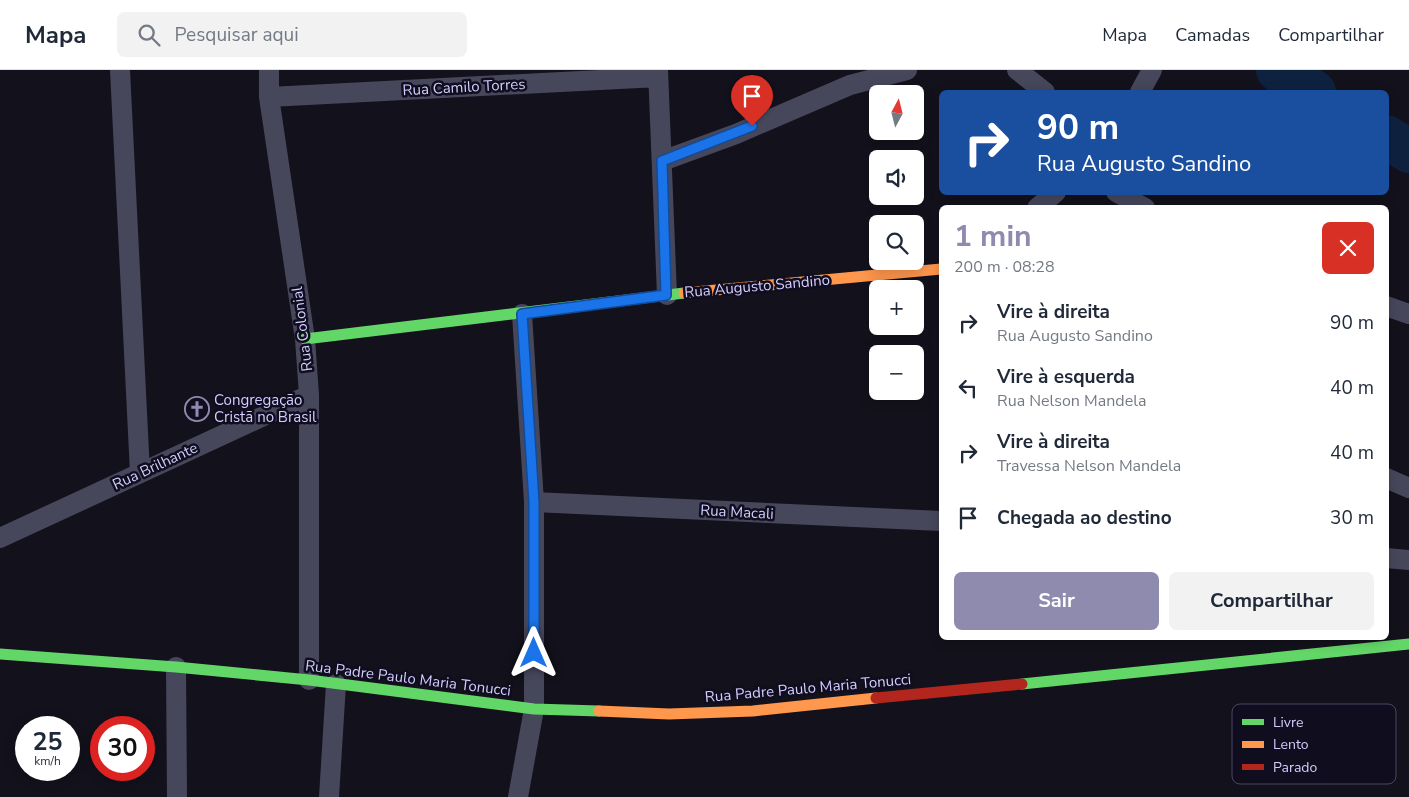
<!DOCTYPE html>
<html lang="pt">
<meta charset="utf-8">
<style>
:root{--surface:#fff;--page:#f2f2f3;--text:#1f2937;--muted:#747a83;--line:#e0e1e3;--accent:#8e8bae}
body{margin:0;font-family:"Nunito Sans",sans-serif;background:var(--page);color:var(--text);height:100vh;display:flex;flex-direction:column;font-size:19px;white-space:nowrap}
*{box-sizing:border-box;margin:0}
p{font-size:16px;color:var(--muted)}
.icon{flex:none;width:28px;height:28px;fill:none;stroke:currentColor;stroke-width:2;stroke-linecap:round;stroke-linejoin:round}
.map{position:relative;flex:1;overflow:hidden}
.sheet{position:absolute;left:939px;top:135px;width:450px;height:435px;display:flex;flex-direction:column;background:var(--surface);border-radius:8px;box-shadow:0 2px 12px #0003}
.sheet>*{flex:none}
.top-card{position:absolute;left:939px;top:20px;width:450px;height:105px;border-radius:8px;box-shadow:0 2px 12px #0003;background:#1a4fa0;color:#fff;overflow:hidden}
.needle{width:32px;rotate:7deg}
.buttons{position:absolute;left:869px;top:15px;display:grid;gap:10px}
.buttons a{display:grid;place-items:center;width:55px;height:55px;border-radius:8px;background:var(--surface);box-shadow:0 2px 12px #0003;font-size:25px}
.speed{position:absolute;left:15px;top:646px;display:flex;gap:10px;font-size:25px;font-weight:700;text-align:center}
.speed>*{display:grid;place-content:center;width:65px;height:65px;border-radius:50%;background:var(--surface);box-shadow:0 2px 12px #0003;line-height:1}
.speed small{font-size:12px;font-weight:400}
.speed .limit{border:8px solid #d22;background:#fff;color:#111}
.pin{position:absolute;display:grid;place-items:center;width:42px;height:42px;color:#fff;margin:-51px -21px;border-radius:50% 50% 50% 0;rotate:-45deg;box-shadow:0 0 5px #0007}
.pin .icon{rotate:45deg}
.me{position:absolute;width:55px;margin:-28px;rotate:0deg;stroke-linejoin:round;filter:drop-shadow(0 0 4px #0008)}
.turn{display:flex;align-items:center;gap:18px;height:105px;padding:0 15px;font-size:22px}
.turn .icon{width:65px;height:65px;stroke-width:2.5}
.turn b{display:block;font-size:35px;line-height:42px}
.round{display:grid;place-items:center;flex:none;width:52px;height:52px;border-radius:8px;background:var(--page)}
.overview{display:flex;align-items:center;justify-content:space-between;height:85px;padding:0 15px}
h1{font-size:30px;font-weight:700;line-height:38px;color:var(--accent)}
.button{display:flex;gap:10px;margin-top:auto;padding:10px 15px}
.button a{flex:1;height:58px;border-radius:8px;background:var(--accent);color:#fff;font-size:20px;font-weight:700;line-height:58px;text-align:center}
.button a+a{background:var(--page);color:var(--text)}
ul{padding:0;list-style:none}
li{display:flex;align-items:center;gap:15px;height:65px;padding:0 15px}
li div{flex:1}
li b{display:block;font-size:19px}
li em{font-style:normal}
header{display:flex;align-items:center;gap:30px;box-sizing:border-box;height:70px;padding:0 25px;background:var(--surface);border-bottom:1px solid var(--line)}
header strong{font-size:24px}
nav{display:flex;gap:28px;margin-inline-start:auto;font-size:18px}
.search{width:350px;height:45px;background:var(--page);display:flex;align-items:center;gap:12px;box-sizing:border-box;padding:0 18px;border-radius:8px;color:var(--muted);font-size:19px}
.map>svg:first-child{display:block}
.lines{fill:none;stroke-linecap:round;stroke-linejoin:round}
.river{stroke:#0e223f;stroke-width:44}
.street{stroke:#47475c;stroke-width:20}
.fast{stroke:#63d668;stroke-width:11}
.slow{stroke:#ff974d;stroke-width:11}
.jam{stroke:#b3261e;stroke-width:11}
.route-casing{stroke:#114b97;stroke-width:12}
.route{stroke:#1a73e8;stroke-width:9}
.labels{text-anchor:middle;stroke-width:5;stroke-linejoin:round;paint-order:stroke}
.street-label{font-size:15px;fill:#d1cdfd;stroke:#100d1f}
.poi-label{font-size:15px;fill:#d1cdfd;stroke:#100d1f;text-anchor:start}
.key{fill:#100d1f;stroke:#4a4762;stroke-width:1}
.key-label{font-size:14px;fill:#d1cdfd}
</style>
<header>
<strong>Mapa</strong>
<div class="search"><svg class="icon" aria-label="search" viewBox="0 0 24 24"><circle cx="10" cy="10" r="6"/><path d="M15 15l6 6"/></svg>Pesquisar aqui</div>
<nav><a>Mapa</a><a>Camadas</a><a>Compartilhar</a></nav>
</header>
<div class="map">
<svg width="1409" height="727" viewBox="0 0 1409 727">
<rect width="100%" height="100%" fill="#13111b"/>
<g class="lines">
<!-- river -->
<path class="river" d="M1278,0l36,22
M1386,67l23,14"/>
<!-- street -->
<path class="street" d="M120,0l20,403
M269,0v27l36,242 4,56v285
M658,0l9,225
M1017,0l28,22
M1140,22l12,-22
M269,27l389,-20
M662,91l74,-27 114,-49 57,-15
M1116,122l29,16
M1037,138l19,-16
M1386,236l23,8
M1386,408l23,10
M534,432l407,19
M0,468l309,-143
M1386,488l23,2
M176,597l1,130
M329,727l7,-113
M518,727l16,-88v-207l-12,-188"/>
<!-- fast -->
<path class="fast" d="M305,269l379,-46
M0,584l176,13 133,13 225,29 65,2
M1022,614l387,-40"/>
<!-- slow -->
<path class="slow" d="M684,223l257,-24
M599,641l70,3 84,-3 123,-13"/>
<!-- jam -->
<path class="jam" d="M876,628l146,-14"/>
</g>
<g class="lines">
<defs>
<path id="route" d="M534,583v-151l-12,-188 144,-19 -4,-134 90,-35"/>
</defs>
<!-- route casing -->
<use href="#route" class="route-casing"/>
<!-- route -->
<use href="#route" class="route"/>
</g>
<!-- icons -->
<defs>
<symbol id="church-ring" viewBox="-11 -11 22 22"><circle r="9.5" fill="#100d1f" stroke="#8e8bae" stroke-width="1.5"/><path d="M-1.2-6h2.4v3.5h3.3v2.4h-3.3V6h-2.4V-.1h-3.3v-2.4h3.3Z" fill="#8e8bae"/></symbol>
</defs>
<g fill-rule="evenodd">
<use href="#church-ring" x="183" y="325" width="28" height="28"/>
</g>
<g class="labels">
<!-- street labels -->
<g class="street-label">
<text transform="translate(464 17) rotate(-3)" y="5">Rua Camilo Torres</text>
<text transform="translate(757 216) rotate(-5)" y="5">Rua Augusto Sandino</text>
<text transform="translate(302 259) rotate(-97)" y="5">Rua Colonial</text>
<text transform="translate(155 396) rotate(-25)" y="5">Rua Brilhante</text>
<text transform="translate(737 442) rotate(3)" y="5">Rua Macali</text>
<text transform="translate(408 608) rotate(7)" y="5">Rua Padre Paulo Maria Tonucci</text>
<text transform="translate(808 618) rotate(-5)" y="5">Rua Padre Paulo Maria Tonucci</text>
</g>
<!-- poi labels -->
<g class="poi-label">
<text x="214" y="335">Congregação<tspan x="214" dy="17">Cristã no Brasil</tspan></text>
</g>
</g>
<!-- legend -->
<rect x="1232" y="634" width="164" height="80" rx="8" class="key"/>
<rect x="1242" y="649" width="22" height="6" fill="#63d668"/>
<rect x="1242" y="671" width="22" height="7" fill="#ff974d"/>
<rect x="1242" y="694" width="22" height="6" fill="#b3261e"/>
<g class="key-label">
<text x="1273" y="657">Livre</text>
<text x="1273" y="679">Lento</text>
<text x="1273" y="702">Parado</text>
</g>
</svg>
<div class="buttons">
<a><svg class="needle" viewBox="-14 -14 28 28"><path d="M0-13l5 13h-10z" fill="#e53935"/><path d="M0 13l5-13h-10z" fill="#747a83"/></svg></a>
<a><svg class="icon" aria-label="sound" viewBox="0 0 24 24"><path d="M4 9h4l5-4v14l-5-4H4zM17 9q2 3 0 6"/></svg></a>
<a><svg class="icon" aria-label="search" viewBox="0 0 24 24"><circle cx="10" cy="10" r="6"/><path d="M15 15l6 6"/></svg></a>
<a>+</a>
<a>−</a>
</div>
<div class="speed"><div>25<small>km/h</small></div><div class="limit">30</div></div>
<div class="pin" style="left:752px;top:56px;background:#d93025"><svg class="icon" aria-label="arrive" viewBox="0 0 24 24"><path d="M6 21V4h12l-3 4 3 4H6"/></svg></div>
<svg class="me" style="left:534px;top:583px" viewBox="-20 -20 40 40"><path d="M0-17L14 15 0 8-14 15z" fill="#1a73e8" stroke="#fff" stroke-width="4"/></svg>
<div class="top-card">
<div class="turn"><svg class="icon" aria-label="right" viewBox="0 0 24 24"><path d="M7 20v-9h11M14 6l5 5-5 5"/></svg><div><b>90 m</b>Rua Augusto Sandino</div></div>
</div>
<section class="sheet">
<div class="overview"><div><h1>1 min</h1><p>200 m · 08:28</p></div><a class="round" style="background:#d93025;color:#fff"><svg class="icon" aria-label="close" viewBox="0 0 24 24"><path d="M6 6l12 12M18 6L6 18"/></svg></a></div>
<ul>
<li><svg class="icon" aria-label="right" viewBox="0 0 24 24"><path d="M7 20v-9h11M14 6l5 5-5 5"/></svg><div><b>Vire à direita</b><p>Rua Augusto Sandino</p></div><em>90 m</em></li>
<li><svg class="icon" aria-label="left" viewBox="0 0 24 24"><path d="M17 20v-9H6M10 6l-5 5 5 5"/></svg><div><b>Vire à esquerda</b><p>Rua Nelson Mandela</p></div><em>40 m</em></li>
<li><svg class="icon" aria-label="right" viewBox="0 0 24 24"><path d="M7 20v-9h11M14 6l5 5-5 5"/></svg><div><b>Vire à direita</b><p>Travessa Nelson Mandela</p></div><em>40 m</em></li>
<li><svg class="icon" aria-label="arrive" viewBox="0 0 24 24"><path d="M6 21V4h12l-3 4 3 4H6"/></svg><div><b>Chegada ao destino</b></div><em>30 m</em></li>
</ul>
<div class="button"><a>Sair</a><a>Compartilhar</a></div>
</section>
</div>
